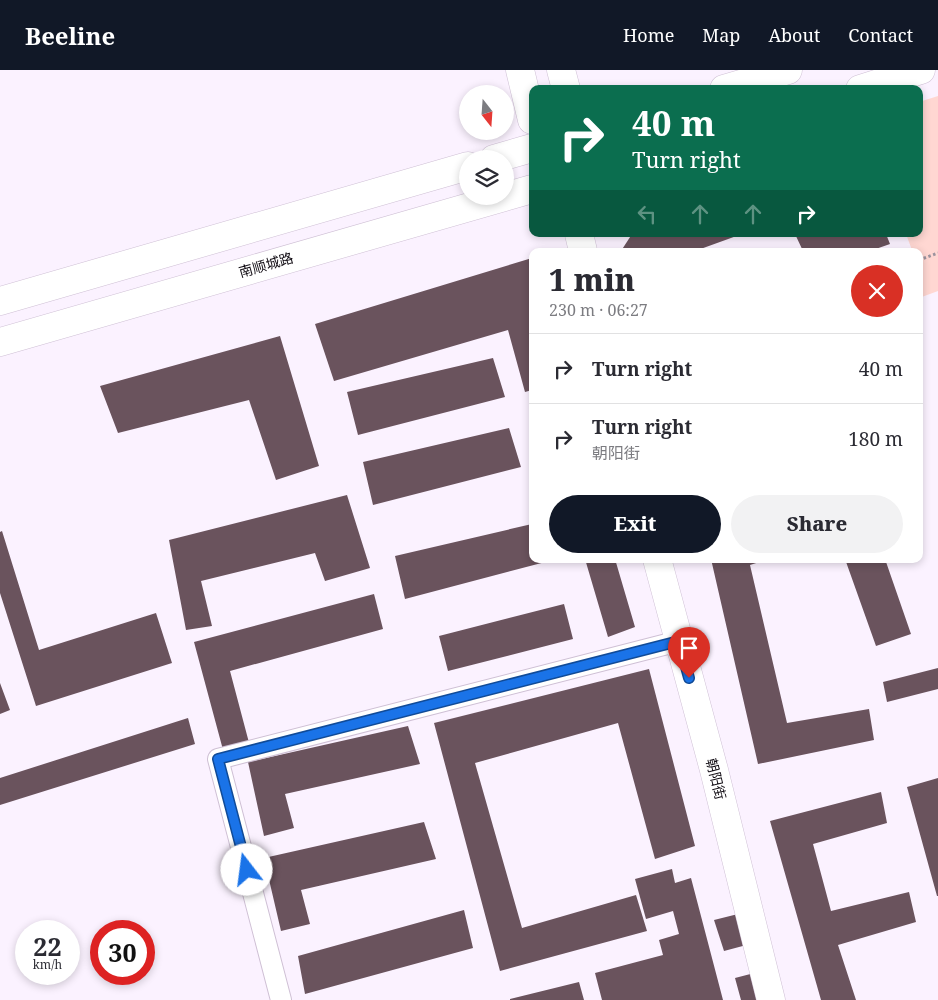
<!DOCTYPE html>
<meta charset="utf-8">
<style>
:root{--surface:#fff;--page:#f2f2f3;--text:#2b2b33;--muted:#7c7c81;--line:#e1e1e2;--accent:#111827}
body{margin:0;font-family:"Noto Serif","Noto Sans SC",serif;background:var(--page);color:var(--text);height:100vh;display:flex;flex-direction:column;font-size:19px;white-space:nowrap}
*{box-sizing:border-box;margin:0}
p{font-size:16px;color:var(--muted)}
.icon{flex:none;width:28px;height:28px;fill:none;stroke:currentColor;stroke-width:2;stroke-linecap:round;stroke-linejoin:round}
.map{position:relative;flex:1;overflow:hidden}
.panel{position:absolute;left:529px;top:178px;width:394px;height:315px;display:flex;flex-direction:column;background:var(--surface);border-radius:10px;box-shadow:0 2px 8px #0003}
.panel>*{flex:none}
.banner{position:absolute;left:529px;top:15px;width:394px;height:152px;border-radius:10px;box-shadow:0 2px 8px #0003;background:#0b6e4f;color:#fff;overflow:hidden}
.needle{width:32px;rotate:163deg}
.fabs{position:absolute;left:459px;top:15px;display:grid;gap:10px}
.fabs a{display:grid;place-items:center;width:55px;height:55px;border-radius:50%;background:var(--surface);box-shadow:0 2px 8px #0003;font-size:25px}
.speed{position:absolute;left:15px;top:850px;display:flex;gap:10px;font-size:25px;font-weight:700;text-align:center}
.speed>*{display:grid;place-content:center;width:65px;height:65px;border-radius:50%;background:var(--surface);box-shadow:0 2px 8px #0003;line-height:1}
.speed small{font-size:12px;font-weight:400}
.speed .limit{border:8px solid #d22;background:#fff;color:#111}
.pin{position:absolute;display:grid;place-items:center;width:42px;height:42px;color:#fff;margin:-51px -21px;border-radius:50% 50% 50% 0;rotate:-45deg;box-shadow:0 0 5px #0007}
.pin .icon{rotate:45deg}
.me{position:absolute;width:55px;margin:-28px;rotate:345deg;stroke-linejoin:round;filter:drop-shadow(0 0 4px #0008)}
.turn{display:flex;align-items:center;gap:18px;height:105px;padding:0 20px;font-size:22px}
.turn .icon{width:65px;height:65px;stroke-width:2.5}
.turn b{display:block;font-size:35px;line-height:42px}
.lanes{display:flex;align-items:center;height:48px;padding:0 20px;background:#0003;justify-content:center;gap:25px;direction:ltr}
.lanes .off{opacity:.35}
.round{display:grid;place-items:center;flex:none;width:52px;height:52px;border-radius:26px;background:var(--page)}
.overview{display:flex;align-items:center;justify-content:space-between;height:85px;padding:0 20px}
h1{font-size:30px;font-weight:800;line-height:38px}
.action{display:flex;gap:10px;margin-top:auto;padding:10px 20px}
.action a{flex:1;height:58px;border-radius:30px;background:var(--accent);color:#fff;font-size:20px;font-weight:800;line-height:58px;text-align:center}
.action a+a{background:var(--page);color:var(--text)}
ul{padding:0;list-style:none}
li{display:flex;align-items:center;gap:15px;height:70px;padding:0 20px;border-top:1px solid var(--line)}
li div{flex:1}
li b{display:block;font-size:19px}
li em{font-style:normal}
header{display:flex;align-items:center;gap:30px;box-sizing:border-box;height:70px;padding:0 25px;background:var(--accent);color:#fff}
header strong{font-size:24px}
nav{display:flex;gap:28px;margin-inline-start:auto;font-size:18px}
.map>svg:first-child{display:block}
.green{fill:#ffd7d2}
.building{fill:#6a535d}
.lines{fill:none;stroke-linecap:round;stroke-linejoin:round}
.street-casing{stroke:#cfc0d5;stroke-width:22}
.secondary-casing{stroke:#cfc0d5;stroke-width:29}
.path{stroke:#9b939e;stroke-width:3;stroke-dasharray:2.5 2.5;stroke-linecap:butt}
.street{stroke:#fff;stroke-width:20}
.secondary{stroke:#fff;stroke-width:28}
.route-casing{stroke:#114b97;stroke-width:12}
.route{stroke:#1a73e8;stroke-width:9}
.labels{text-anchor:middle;stroke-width:5;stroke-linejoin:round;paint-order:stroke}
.street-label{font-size:14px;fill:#130e15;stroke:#fff}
</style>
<header>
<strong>Beeline</strong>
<nav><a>Home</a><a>Map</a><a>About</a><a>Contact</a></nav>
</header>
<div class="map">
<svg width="938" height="930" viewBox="0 0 938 930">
<rect width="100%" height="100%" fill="#fbf2ff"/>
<!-- green -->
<path class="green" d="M938,26v195l-19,7v-47h-12l5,-1 -6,-16h13v-132z"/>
<!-- building -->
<path class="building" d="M632,164h110l-47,17h-74z
M795,164h91l4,10 -20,7h-67z
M532,188v132l-7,2 -17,-62 -174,51 -19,-57z
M280,266l39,130 -43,14 -27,-80 -131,33 -18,-47z
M493,288l12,39 -147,38 -11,-43z
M509,358l12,39 -148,38 -10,-43z
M347,425l23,73 -45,13 -10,-28 -114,28 11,45 -26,4 -17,-90z
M532,454v35l21,1 -148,39 -10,-43z
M2,461l37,119 117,-37 16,50 -136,43 -36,-113v-61z
M585,489h30l20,68 -27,10z
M711,489h58l-19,6 37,158 82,-14 5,31 -116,24z
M845,489h40l26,75 -35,12z
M374,524l9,35 -153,42 22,83 -26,7 -32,-119z
M564,534l9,35 -125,32 -9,-35z
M938,598v21l-51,13 -4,-20z
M649,599l46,177 -40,13 -37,-136 -143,40 47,165 114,-33 11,36 -147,40 -66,-248z
M0,613l10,27 -10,4z
M188,648l7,26 -195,61v-27z
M408,656l12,38 -135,30 9,34 -30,8 -16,-74z
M938,708v118h-1l-30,-109z
M881,722l6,31 -74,21 18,67 78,-19 7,30 -78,23 18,55h-35l-51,-179z
M424,752l12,37 -135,31 9,34 -29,7 -17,-73z
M672,799l3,14 16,-5 32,122h-121l-7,-27 68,-18 -4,-15 20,-6 -6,-23 -27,8 -11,-40z
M464,840l9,38 -168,46 -7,-38z
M742,843l12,30 -30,8 -10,-31z
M762,901l9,29h-30l-6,-22z
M579,912l5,18h-74v-1z"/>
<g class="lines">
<defs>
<path id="street" d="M281,930l-63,-241 461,-118"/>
<path id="secondary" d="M520,0l12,50
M561,0l5,19
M724,19l64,-19
M860,19l61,-19
M494,89l38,-11
M579,164l4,17
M0,231l468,-135
M0,272l532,-153
M657,489l57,211 57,230"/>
</defs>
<!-- street casing -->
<use href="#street" class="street-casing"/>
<!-- secondary casing -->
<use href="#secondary" class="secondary-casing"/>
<!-- path -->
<path class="path" d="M919,190l19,-7"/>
<!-- street -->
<use href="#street" class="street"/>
<!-- secondary -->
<use href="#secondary" class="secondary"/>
</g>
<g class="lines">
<defs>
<path id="route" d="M247,800l-29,-111 461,-118 10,37"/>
</defs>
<!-- route casing -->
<use href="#route" class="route-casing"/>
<!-- route -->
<use href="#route" class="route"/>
</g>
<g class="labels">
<!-- street labels -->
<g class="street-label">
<text transform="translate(266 195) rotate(-16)" y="5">南顺城路</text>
<text transform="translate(716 709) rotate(76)" y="5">朝阳街</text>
</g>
</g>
</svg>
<div class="fabs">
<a><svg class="needle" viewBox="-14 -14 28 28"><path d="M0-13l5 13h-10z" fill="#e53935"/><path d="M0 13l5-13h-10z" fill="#7c7c81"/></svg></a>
<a><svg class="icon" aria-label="layers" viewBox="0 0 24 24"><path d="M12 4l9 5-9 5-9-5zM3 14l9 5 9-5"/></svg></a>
</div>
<div class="speed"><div>22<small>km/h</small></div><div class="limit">30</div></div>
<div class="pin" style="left:689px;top:608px;background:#d93025"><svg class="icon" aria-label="arrive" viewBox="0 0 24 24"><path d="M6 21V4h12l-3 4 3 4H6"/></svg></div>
<svg class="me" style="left:247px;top:800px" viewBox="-20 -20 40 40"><circle r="19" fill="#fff"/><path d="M0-13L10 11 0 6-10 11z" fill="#1a73e8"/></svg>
<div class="banner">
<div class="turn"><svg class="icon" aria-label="right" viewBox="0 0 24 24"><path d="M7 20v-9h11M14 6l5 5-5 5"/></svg><div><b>40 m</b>Turn right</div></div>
<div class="lanes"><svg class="icon off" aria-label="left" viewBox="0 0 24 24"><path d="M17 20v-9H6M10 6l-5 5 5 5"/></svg><svg class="icon off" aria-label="ahead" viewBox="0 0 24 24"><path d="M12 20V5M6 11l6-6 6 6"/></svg><svg class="icon off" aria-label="ahead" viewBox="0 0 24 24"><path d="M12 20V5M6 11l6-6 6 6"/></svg><svg class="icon" aria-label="right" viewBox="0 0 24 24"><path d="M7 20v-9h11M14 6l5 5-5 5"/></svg></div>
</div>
<section class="panel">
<div class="overview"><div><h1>1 min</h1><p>230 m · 06:27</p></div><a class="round" style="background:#d93025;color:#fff"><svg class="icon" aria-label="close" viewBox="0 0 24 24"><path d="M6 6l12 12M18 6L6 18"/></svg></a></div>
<ul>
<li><svg class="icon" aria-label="right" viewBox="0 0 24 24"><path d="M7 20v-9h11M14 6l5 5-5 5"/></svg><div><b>Turn right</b></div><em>40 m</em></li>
<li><svg class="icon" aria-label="right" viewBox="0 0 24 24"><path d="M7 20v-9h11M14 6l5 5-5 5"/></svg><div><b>Turn right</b><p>朝阳街</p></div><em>180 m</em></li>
</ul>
<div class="action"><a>Exit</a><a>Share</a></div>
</section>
</div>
